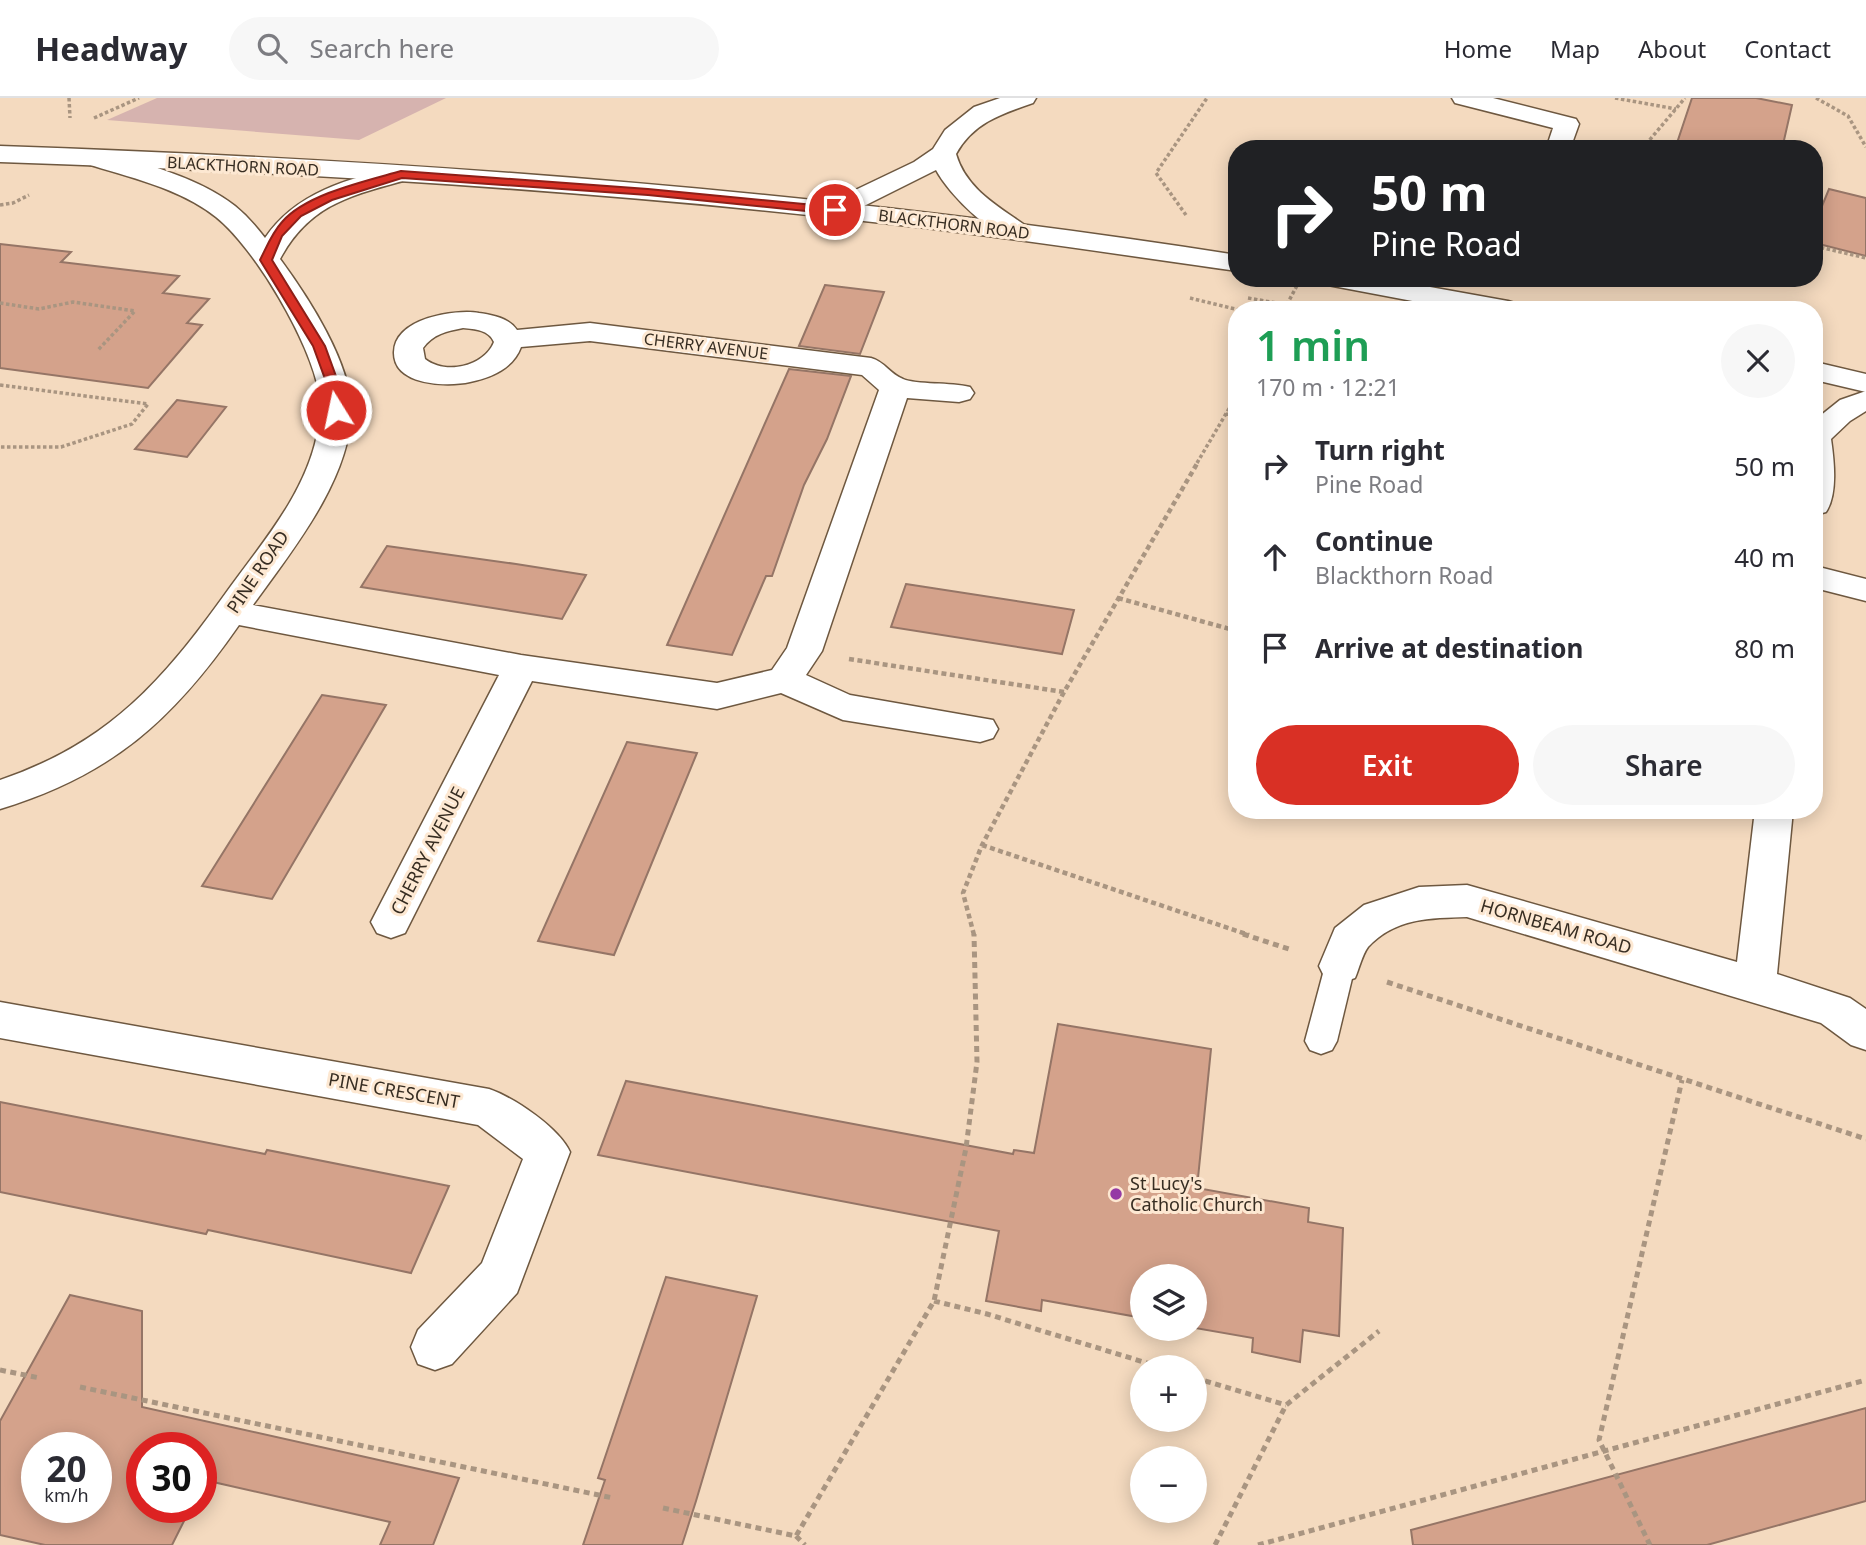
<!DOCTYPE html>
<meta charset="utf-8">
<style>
:root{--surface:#fff;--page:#f7f7f7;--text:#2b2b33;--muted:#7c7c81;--line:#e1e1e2;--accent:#d93025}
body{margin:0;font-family:"Noto Sans",sans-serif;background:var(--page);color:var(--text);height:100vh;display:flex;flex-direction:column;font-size:26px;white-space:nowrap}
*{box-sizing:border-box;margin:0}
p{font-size:23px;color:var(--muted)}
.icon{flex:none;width:38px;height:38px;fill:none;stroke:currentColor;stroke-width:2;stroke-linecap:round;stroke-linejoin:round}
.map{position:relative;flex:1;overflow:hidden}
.sheet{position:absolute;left:1228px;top:203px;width:595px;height:518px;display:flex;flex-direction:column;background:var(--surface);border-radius:28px;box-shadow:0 4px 18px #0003}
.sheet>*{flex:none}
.banner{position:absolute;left:1228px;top:42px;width:595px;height:147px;border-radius:28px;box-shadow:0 4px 18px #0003;background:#202124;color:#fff;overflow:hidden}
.tools{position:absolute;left:1130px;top:1166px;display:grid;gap:14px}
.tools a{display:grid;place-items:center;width:77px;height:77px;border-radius:50%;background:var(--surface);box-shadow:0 4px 18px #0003;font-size:35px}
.speed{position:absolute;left:21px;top:1334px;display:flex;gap:14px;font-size:35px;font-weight:700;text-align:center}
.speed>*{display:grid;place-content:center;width:91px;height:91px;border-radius:50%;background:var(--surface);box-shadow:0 4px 18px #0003;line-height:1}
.speed small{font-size:18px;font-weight:400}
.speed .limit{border:10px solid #d22;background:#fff;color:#111}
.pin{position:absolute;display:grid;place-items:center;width:60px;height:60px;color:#fff;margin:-30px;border:4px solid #fff;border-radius:50%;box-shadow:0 2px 7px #0007}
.me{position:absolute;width:77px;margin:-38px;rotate:350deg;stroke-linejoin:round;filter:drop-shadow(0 0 5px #0008)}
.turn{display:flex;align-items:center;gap:24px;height:147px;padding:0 28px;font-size:32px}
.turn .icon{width:91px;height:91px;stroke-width:2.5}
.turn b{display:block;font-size:49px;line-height:60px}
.round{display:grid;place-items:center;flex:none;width:74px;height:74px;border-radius:37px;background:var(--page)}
.headline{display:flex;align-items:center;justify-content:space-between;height:119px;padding:0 28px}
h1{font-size:42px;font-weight:600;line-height:52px;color:#1e9e55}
.action{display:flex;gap:14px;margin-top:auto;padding:14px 28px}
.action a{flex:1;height:80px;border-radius:42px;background:var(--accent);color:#fff;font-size:28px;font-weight:600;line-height:80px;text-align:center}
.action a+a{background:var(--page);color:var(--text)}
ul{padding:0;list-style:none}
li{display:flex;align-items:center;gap:21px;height:91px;padding:0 28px}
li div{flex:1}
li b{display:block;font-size:26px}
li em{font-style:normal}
header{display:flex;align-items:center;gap:42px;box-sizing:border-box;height:98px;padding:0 35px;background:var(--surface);border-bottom:2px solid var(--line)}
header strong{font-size:33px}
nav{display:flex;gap:38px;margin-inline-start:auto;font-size:24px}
.search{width:490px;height:63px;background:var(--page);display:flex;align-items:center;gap:18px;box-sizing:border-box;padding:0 24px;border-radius:38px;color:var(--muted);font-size:26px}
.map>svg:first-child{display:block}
.green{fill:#d6b3af}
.building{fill:#d4a28b;stroke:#957566;stroke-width:2;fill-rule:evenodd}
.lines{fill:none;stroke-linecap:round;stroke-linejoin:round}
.service-casing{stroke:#6e5840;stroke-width:3}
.minor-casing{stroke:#6e5840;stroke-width:3}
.tertiary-casing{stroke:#6e5840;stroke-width:3}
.path-far2{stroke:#a99581;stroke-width:3.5;stroke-dasharray:3.5 2.5;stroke-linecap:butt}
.path-far1{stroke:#a99581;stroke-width:4.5;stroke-dasharray:5 3.5;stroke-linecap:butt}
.path{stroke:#a99581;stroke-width:5;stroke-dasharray:6 4.5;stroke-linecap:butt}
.service{fill:#fff;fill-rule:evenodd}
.minor{fill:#fff;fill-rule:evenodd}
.tertiary{fill:#fff;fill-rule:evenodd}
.path-bridge{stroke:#a99581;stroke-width:3.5;stroke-dasharray:3.5 2.5;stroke-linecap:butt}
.route{fill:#d93025;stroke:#8d1f18;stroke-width:2}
.poi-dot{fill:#953aa5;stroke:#fde8d2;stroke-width:2.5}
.labels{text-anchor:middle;stroke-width:6;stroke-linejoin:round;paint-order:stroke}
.far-street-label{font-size:16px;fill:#372d22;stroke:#fde8d2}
.street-label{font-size:18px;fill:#372d22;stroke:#fde8d2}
.poi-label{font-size:18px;fill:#372d22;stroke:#fde8d2;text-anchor:start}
</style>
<header>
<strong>Headway</strong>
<div class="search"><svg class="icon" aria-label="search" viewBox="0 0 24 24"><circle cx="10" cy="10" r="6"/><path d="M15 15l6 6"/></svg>Search here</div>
<nav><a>Home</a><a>Map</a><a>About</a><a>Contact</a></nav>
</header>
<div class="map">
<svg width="1866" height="1447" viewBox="0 0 1866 1447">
<rect width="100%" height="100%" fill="#f4dabf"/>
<!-- green -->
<path class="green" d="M157,0h289l-87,42 -252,-20z"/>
<!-- building -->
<path class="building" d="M1692,0h64l36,7 -10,44h-107z
M1829,91l37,9v58l-51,-13v-20z
M0,146l71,8 -10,10 118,14 -16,17 46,6 -22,24 15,2 -54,63 -148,-20z
M825,187l59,7 -24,62 -61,-8z
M789,271l62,7 -24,63 -23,46 -32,91h-6l-34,79 -65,-10z
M177,302l49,7 -39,50 -52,-8z
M387,448l129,18 70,11 -24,44 -201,-32z
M906,486l168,26 -12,44 -171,-27z
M322,597l64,10 -114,194 -70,-13z
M627,644l70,11 -83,202 -76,-14z
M1058,926l153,25 -14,139 112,20 -1,14 35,6 -4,108 -36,-6 -3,32 -48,-10 1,-14 -58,-10v-52h-52v42l-101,-18 -1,11 -55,-10 13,-70 -401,-76 28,-74 387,73 1,-4 20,3z
M0,1004l265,52 2,-4 182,36 -38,87 -203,-43 -2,4 -206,-42z
M666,1179l91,19 -61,205 -14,44h-99l22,-65 -7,-2z
M70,1197l72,16v96l317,71 -26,67h-53l10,-23 -186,-42 -3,5v-38h-59v60h49l-19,38h-127l-45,-10v-114zM37,1349h59v60h-59z
M1866,1310v93l-159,44h-294l-2,-15z"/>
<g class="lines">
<defs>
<path id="service" d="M1340,856l11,3 4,9 -18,75 -5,9 -11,4 -11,-4 -5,-9 20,-75 4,-9z"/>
<path id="minor" d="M1000,0h36l-3,5c-32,11 -60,20 -77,51 10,35 42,52 70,72l3,6 -3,6c-29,7 -77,-44 -90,-68l-92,46 -9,2 -9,-2 -4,-6 4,-6 88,-42 19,-13 12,-19 29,-23z
M1452,0h41l83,21 3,5 -9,25h-24l7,-21 -98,-25z
M93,52c46,12 104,26 142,56 11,9 21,20 30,32 32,-47 84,-59 136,-72l9,3 4,5 -4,5c-57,16 -100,24 -130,80 28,38 72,105 71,153 -1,68 -60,140 -98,193l268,50 196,28 55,-13 15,-22 92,-258 -17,-15 -272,-34 -69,6c-8,22 -31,31 -51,35 -22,5 -77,4 -76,-30 1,-34 61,-43 85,-39 14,2 30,5 38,17l73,-7 281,35c14,4 19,16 32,21 13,6 49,3 67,8l4,6 -4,6 -11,3 -52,-4 -85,253 -16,24 44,20 143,25 5,9 -5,9 -13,4 -137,-22 -62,-27 -64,16 -185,-28 -127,252 -14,5 -14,-5 -6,-11 128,-247 -260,-50c-66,95 -127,150 -239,184v-29c109,-37 163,-99 228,-190 34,-47 77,-96 89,-155 3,-14 4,-27 2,-42 -8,-50 -64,-145 -103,-176 -36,-29 -88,-40 -132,-54l-4,-5 4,-5zM463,230c12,1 26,2 31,14 -10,25 -49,33 -69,17l-2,-11c10,-14 24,-17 40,-20z
M1866,293v20l-16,10 -19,18c3,21 7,55 -5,73l-11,3v-95l25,-20z
M1815,468l51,13v22l-51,-13z
M1755,712h38l-16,164 73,24 16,11v41l-15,-5 -30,-22 -354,-106c-37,1 -72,1 -99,30 -6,8 -9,22 -13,31l-15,5 -15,-5 -6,-12 16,-38 29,-23 55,-18 48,-2 270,77z
M0,904l489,87c26,9 70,39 81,63l-53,141 -65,71 -17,6 -17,-6 -7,-17 7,-17 64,-67 41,-104 -45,-34 -478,-87z"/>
<path id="tertiary" d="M0,48c414,14 828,45 1237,109v16c-115,-16 -230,-34 -346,-47 -296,-34 -594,-52 -891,-62z
M1319,180h61l128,23 10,3 4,6h-62l-127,-24 -10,-2z
M1815,264l51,12v18l-51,-12z"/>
</defs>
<!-- service casing -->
<use href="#service" class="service-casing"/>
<!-- minor casing -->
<use href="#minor" class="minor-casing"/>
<!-- tertiary casing -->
<use href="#tertiary" class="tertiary-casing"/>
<!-- path-far2 -->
<path class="path-far2" d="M69,0l1,20
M1615,0l61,11
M1816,0l32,18 18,31
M94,20l45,-20
M1642,51l43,-51
M0,107l13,-2 16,-8
M1186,117l-30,-42 51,-75
M1815,148l51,12
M1534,181l50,5 2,-6
M1190,200l49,12
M1248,200l57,10
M0,205l39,6 34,-7 62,9 -38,40
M0,287l148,19 -16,20 -71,23h-61
M1226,316l11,2
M1197,365l40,-68"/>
<!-- path-far1 -->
<path class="path-far1" d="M1118,500l119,33
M849,561l215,33
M982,747l267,90
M974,837l-11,-42 19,-48 82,-153 134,-230"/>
<!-- path -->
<path class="path" d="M1243,836l49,16
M1387,884l479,157
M934,1203l53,13 173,53
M0,1272l40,8
M1195,1280l91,27
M80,1289l533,111
M663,1410l133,28 138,-235 32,-153 11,-86 -3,-128
M796,1438l9,9
M1215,1447l71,-140 93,-74
M1258,1447l608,-165
M1650,1447l-51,-105 83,-360"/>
<!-- service -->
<use href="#service" class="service"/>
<!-- minor -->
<use href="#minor" class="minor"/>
<!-- tertiary -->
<use href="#tertiary" class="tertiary"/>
<!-- path-bridge -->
<path class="path-bridge" d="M1284,212l17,-32"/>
</g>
<!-- route -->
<path class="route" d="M401,73l247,18 187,18 6,3 -6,4 -187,-19 -246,-17 -70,22 -31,16 -19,20 -10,24 53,86 12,33 5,31 -6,4 -5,-1 -6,-34 -12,-33 -53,-86c7,-14 12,-27 22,-38 24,-28 84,-41 119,-51z"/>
<!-- markers -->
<circle class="poi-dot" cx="1116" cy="1096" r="7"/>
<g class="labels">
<!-- far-street labels -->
<g class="far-street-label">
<text transform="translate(243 68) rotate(3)" y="6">BLACKTHORN ROAD</text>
<text transform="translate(954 126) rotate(7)" y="6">BLACKTHORN ROAD</text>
<text transform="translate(706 248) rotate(7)" y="6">CHERRY AVENUE</text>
</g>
<!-- street labels -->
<g class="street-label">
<text transform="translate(258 474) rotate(-56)" y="6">PINE ROAD</text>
<text transform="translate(428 753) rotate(-63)" y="6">CHERRY AVENUE</text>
<text transform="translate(1556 829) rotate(16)" y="6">HORNBEAM ROAD</text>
<text transform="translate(394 993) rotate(10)" y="6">PINE CRESCENT</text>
</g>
<!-- poi labels -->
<g class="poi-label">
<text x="1130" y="1092">St Lucy's<tspan x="1130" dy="21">Catholic Church</tspan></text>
</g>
</g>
</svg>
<div class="tools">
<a><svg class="icon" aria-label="layers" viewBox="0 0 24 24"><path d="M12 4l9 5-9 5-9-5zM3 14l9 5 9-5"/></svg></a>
<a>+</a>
<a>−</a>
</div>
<div class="speed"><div>20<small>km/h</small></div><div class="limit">30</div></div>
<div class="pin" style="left:835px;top:112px;background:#d93025"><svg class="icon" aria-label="arrive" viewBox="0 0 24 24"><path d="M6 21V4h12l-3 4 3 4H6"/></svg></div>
<svg class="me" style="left:336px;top:312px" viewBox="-20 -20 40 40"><circle r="17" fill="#d93025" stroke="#fff" stroke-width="3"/><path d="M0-11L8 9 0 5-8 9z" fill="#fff"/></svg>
<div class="banner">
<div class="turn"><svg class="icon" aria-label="right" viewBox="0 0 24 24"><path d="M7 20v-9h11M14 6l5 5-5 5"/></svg><div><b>50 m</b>Pine Road</div></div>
</div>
<section class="sheet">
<div class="headline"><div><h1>1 min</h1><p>170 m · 12:21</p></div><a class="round"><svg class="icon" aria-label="close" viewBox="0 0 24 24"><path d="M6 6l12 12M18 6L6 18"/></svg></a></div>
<ul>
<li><svg class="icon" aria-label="right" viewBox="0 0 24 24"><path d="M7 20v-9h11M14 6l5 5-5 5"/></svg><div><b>Turn right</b><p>Pine Road</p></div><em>50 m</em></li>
<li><svg class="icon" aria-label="ahead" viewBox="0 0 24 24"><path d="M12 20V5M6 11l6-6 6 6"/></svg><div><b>Continue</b><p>Blackthorn Road</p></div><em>40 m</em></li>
<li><svg class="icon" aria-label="arrive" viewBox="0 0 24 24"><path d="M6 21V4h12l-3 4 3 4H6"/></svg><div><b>Arrive at destination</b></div><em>80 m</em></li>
</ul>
<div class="action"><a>Exit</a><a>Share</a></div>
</section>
</div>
